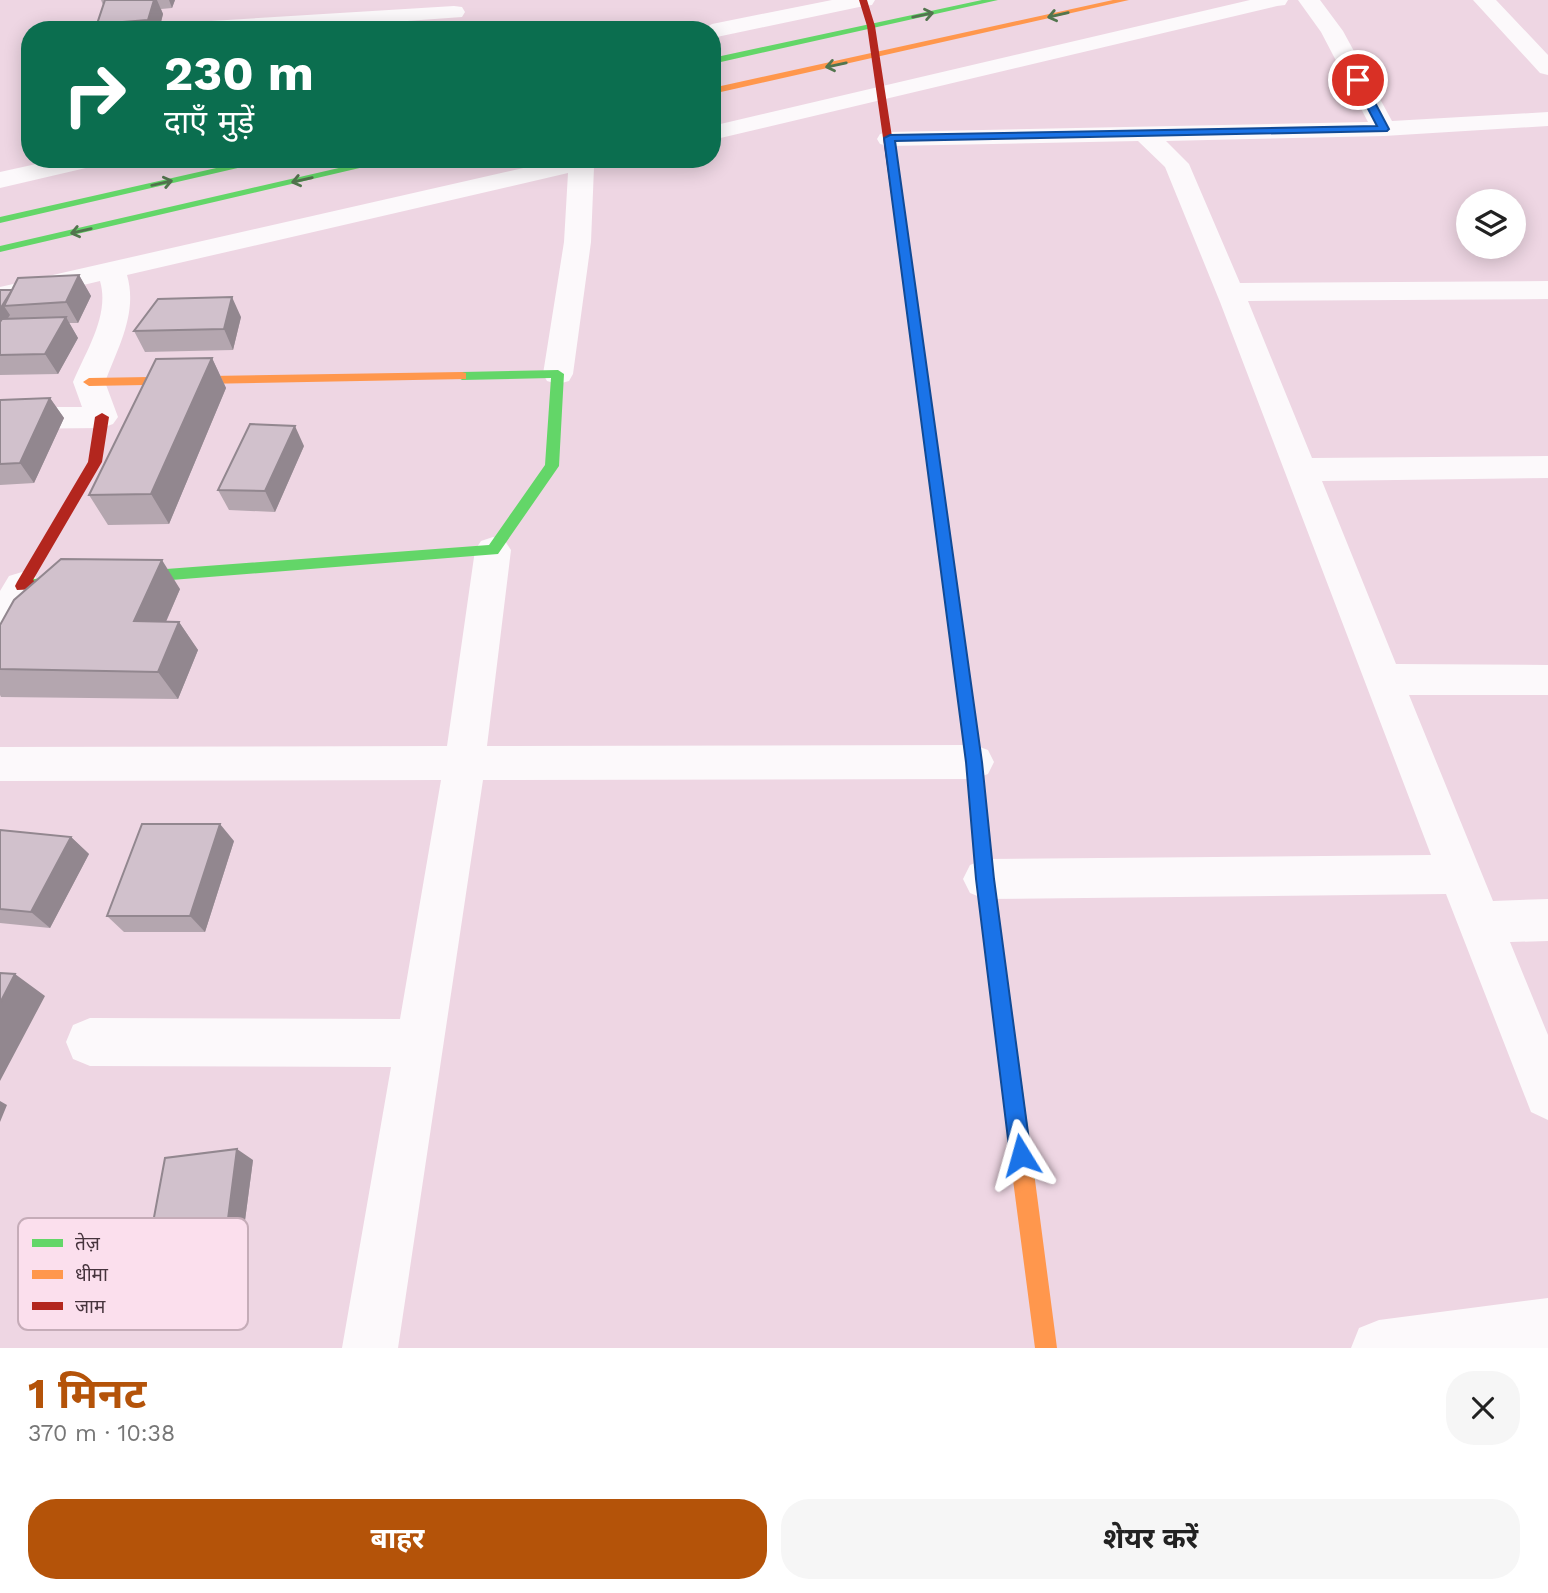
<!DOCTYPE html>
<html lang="hi">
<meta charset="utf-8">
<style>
:root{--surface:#fff;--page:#f6f6f6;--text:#222;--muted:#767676;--accent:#b45309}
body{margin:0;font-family:"Work Sans","Noto Sans Devanagari",sans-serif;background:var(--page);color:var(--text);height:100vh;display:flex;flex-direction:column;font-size:26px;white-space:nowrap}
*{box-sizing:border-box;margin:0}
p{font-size:23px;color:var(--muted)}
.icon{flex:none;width:38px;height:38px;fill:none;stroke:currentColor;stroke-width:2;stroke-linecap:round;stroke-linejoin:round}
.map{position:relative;height:1348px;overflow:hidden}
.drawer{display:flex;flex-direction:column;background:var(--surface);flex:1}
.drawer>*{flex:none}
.banner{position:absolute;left:21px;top:21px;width:700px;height:147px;border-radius:28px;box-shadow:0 4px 18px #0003;background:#0b6e4f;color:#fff;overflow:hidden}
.tools{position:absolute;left:1456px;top:189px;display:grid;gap:14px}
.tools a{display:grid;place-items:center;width:70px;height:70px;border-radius:50%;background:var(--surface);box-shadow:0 4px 18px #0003;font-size:35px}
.pin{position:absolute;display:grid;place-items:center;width:60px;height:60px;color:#fff;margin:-30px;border:4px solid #fff;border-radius:50%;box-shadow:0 2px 7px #0007}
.me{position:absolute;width:77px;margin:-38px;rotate:352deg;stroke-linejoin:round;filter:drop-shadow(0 0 5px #0008)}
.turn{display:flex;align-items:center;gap:24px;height:147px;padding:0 28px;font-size:32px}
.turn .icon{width:91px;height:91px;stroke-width:2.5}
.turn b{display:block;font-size:49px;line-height:60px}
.round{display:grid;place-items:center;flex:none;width:74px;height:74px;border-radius:28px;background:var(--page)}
.head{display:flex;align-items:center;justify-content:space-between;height:119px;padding:0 28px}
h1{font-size:42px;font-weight:700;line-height:52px;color:var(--accent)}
.cta{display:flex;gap:14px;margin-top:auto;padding:14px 28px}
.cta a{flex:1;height:80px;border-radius:28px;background:var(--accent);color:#fff;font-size:28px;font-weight:700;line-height:80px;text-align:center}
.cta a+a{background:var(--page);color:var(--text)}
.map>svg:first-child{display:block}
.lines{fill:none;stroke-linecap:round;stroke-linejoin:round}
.street{fill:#fcf9fb;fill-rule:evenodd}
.fast{fill:#63d668;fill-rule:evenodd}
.slow{fill:#ff974d;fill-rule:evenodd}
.jam{fill:#b3261e;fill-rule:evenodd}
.wall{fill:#b4a6af}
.shaded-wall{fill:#92878f}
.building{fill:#d1c1cc;stroke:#92878f;stroke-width:2}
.oneway{stroke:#52754e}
.route{fill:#1a73e8;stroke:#114b97;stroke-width:2}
.key{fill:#fbdfed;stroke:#c5acb8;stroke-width:2}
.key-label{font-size:19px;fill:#46343d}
</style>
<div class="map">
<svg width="1548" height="1348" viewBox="0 0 1548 1348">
<rect width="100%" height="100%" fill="#eed6e3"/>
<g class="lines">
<!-- street -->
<path class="street" d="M832,0h43l-3,5 -8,1 -152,32v-8h-10l10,-6z
M1250,0h38l-3,5 -8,1 -565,134v-14z
M1298,0h22l23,31 49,90 156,-9v14l-164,10 -218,5 23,23 51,119 308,-2v18l-300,2 64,157 236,-2v22l-226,3 74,183 152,1v30h-139l84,206 55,-2v42l-38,1 38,93v85l-17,-8 -85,-218 -461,5 -15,-6 -7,-14 7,-14 15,-6 446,-4 -211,-553 -55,-135 -27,-26 -249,5 -9,-2 -3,-5 3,-5 9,-2 479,-10 -47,-90z
M1473,0h23l52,55v20l-8,-2z
M454,6l8,1 3,5 -3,5 -178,13 -84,-2 3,-5 8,-2z
M59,159h47l-3,5 -103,24v-16z
M563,159h46l-3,5 -12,3 -3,75 -18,132 -4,7 -11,3 -11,-3 -4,-7 21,-132 4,-69 -441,102c11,38 -9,72 -22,107l13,35 -5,7 -11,4 -102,1v-22h82l-9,-25c13,-31 37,-67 27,-101l-100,24v-18z
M493,537l12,4 6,9 -24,196 487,-1 14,5 6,12 -6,12 -14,5 -491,1 -85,568h-56l49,-281 -301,-1 -17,-7 -7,-17 7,-17 17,-7 310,1 41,-239 -441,1v-34l447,-1 28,-196 6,-9z
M22,572l13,4 5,10 -27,47 -13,4v-46l9,-15z
M1548,1298v50h-197l8,-20 20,-8z"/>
<!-- fast -->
<path class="fast" d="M982,0h16l-286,64v-6z
M256,159h20l-276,64v-6z
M378,159h20l-398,93v-6z
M899,212l5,3 78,547 12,117 41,301 -4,7 -7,4 -7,-4 -4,-7 -37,-301 -10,-117 -72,-547z
M558,370l6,4 -5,92 -61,88 -465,37 -7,-6 7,-6 456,-34 56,-80 6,-87 -89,2 -6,-4 6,-4z"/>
<!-- slow -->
<path class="slow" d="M1113,0h16l-417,94v-6z
M462,372l4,1v6l-377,7 -6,-4 6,-4z
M1024,1169l7,4 4,7 22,168h-22l-22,-168 4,-7z"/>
<!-- jam -->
<path class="jam" d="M859,0h8l8,26 29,189 -5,3 -5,-3 -27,-189z
M102,413l7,4 -7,45 -69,118 7,5 -2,4 -21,1 -2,-4 2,-4 71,-120 7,-45z"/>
</g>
<!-- wall -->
<path class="wall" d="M101,0h74l-3,8 -11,1 2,5 -4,16h-75l15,-1 -2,-5 6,-19z
M79,275l12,21 -13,27h-9l9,15 -20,36 -58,1v-85h12z
M241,317l-8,33 -88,2 -11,-21z
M212,358l14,30 -57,136 -61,1 -19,-30z
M50,398l14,20 -30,65 -34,2v-85z
M304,446l-29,66 -46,-2 -11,-20z
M180,589l-14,33h13l19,28 -20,49 -177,-2 -1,-2v-70z
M0,830l71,7 18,17 -39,74 -50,-5z
M234,841l-29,91h-81l-17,-16z
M253,1160l-9,68 -73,9 -19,-9z"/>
<!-- shaded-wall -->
<path class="shaded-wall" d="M154,0h3l6,14 -4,16h-6l-5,-10z
M169,0h6l-3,8z
M79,275l12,21 -13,27 -12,-21z
M13,290l-9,16 6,9 -10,15v-21z
M232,297l9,20 -8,33 -9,-21z
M66,317l12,21 -20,36 -13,-20z
M212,358l14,30 -57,136 -18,-30z
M50,398l14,20 -30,65 -14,-20z
M295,426l9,20 -29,66 -10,-21z
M162,560l18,29 -26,60 -20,-28z
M179,622l19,28 -20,49 -20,-27z
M220,824l14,17 -29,91 -15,-16z
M71,837l18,17 -39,74 -19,-16z
M15,974l30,22 -45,85v-78z
M0,1101l7,4 -7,17z
M237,1149l16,11 -9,68 -16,-9z"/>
<!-- building -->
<path class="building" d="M105,0h49l-6,20 -51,4z
M144,25l-1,5h-59z
M79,275l-13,27 -62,4 14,-28z
M0,290h12l-12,19z
M232,297l-8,32 -90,2 24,-32z
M66,317l-21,37 -45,1v-33l2,-3z
M212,358l-61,136 -62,1 67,-136z
M50,398l-30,65 -20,1v-64z
M250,424l45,2 -30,65 -47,-1z
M61,559l101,1 -28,61 45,1 -21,50 -158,-3v-44l14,-25z
M142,824h78l-30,92h-83z
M0,830l71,7 -40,75 -31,-3z
M0,973l15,1 -15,29z
M237,1149l-9,70 -76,9 13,-70z"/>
<!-- one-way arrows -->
<defs><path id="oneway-shaft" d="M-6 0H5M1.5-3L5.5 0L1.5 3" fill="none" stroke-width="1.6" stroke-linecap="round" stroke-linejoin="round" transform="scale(1.75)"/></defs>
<g class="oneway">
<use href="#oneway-shaft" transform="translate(923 15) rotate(-12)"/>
<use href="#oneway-shaft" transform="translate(1058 15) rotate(167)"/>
<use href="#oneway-shaft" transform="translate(836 65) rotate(168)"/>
<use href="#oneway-shaft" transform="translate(302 180) rotate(167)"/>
<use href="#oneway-shaft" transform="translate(162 183) rotate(-13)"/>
<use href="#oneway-shaft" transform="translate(81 231) rotate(167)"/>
</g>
<!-- route -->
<path class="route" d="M1358,77l5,3 26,49 -2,2 -492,10 87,621 12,117 37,276 -3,7 -7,3 -8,-3 -3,-7 -34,-276 -10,-117 -82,-624 6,-3 487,-9 -24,-46z"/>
<!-- legend -->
<rect x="18" y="1218" width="230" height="112" rx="10" class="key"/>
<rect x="32" y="1239" width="31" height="8" fill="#63d668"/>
<rect x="32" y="1270" width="31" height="9" fill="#ff974d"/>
<rect x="32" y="1302" width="31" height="8" fill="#b3261e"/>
<g class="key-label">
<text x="75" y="1250">तेज़</text>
<text x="75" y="1281">धीमा</text>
<text x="75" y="1313">जाम</text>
</g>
</svg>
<div class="tools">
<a><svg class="icon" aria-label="layers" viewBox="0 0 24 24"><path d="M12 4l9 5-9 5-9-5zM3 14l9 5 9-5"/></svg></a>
</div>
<div class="pin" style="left:1358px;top:80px;background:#d93025"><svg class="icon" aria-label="arrive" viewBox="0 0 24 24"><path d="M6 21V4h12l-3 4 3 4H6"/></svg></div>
<svg class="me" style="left:1021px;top:1155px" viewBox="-20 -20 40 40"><path d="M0-17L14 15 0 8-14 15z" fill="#1a73e8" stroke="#fff" stroke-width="4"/></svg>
<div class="banner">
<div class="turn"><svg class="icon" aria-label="right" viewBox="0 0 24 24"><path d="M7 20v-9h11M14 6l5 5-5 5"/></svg><div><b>230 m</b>दाएँ मुड़ें</div></div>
</div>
</div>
<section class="drawer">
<div class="head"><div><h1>1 मिनट</h1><p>370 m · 10:38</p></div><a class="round"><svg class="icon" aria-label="close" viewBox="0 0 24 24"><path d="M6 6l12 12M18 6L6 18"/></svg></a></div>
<div class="cta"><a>बाहर</a><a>शेयर करें</a></div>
</section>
